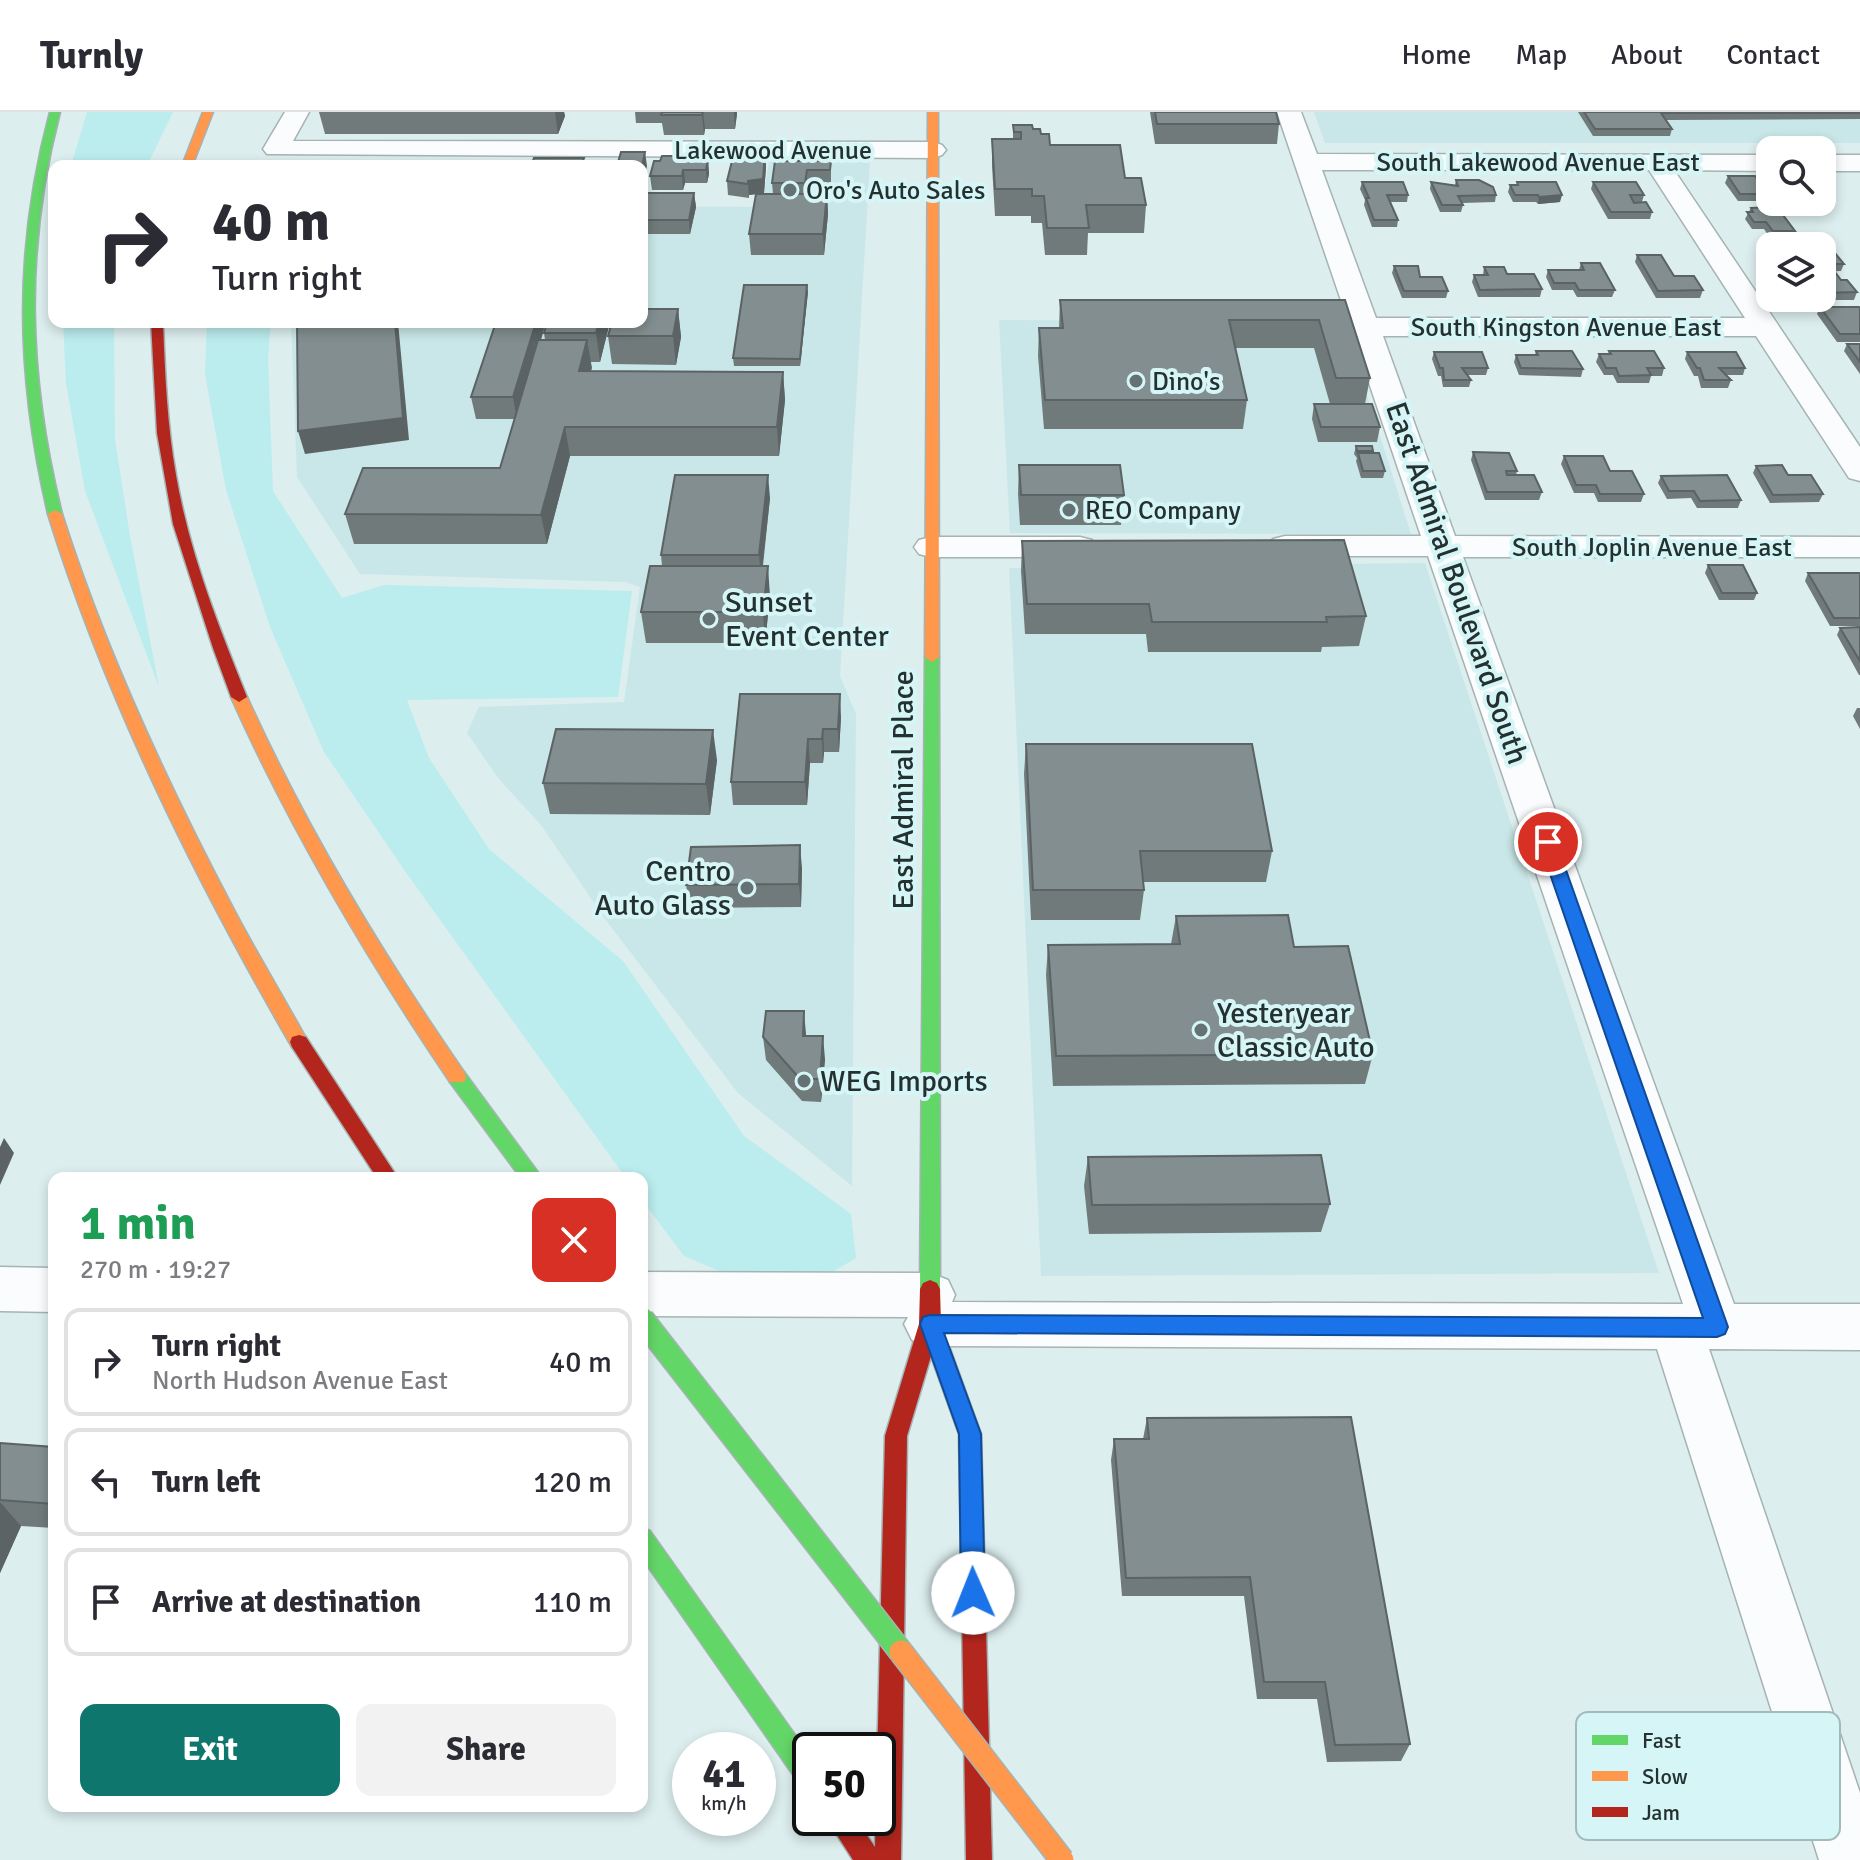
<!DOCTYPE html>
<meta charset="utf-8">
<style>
:root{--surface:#fff;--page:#f2f2f3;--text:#2b2b33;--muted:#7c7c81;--line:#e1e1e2;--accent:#0f766e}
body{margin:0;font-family:Signika,sans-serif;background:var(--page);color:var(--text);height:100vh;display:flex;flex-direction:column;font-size:30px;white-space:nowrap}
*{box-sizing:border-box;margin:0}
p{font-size:26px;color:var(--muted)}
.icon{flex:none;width:44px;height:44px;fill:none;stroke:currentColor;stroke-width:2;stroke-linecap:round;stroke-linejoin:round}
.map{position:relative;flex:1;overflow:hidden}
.sheet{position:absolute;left:48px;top:1060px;width:600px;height:640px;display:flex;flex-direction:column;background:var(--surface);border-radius:16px;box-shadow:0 4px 12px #0003}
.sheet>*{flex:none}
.guide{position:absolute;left:48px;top:48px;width:600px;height:168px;border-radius:16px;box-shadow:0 4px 12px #0003;background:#fff;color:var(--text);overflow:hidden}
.controls{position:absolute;left:1756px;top:24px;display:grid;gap:16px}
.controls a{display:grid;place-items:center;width:80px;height:80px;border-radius:16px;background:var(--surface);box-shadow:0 4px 12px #0003;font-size:40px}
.speed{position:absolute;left:672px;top:1620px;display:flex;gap:16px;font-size:40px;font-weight:700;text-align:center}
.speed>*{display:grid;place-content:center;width:104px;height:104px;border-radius:50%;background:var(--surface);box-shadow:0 4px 12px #0003;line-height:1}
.speed small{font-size:20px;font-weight:400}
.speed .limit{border:4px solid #111;border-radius:12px;background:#fff;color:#111}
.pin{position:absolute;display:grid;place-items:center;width:68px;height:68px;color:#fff;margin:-34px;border:4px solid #fff;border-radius:50%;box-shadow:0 2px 8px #0007}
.me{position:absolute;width:88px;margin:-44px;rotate:359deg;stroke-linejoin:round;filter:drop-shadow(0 0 6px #0008)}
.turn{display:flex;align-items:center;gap:28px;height:168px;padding:0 32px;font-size:36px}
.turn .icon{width:104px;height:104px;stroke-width:2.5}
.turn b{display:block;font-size:56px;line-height:68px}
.round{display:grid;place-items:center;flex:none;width:84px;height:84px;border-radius:16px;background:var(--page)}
.head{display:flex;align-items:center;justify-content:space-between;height:136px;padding:0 32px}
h1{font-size:48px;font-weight:700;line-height:60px;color:#1e9e55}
.cta{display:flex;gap:16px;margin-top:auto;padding:16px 32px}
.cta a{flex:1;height:92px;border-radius:16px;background:var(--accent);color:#fff;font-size:32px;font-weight:700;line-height:92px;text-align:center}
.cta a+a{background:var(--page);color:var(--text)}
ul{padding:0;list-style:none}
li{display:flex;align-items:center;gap:24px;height:108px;margin:0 16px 12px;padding:0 16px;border:4px solid var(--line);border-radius:16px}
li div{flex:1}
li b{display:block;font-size:30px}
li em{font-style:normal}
header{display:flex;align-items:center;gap:48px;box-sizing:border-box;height:112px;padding:0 40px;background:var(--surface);border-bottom:2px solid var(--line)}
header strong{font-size:38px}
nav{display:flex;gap:44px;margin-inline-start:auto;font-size:28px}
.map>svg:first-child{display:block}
.built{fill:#c9e7e8}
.green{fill:#bbecee}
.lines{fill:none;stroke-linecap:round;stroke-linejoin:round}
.street-casing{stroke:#a5b3b3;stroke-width:3}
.fast-casing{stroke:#a5b3b3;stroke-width:3}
.slow-casing{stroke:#a5b3b3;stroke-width:3}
.jam-casing{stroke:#a5b3b3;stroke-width:3}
.street{fill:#fafcfd;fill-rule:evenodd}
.fast{fill:#63d668;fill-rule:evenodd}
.slow{fill:#ff974d;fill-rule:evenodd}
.jam{fill:#b3261e;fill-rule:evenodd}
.fast-bridge-casing{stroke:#a5b3b3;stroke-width:26;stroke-linecap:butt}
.slow-bridge-casing{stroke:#a5b3b3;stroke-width:26;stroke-linecap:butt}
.fast-bridge{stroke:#63d668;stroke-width:23}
.slow-bridge{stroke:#ff974d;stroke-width:23}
.wall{fill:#707a7b}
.shaded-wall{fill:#5b6364}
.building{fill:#828e8f;stroke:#5b6364;stroke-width:2}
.route{fill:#1a73e8;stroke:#114b97;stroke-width:2}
.poi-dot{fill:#657274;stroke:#d6f5f6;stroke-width:3}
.labels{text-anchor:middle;stroke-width:8;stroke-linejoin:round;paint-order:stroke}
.far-street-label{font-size:26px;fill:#253031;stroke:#d6f5f6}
.far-poi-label{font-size:26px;fill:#253031;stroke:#d6f5f6;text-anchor:start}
.street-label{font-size:30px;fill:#253031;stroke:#d6f5f6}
.poi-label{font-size:30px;fill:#253031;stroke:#d6f5f6;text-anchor:start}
.key{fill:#d6f5f6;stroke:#a1babb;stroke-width:2}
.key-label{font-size:22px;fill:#253031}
</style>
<header>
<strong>Turnly</strong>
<nav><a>Home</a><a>Map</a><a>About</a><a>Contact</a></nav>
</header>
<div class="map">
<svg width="1860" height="1748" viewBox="0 0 1860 1748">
<rect width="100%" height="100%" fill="#ddeeef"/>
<!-- built -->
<path class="built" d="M1314,0h546v31h-535z
M870,49l-30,515 16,38 -4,472 -114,-93 -133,-174 -64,-94 -43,-47 -31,-45 12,-26 145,-5 16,-115 -14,-5 -266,-8 -63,-97 -6,-155h351v-116l120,1 7,-45z
M999,208l345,2 67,212 -401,-1z
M1425,451l234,710 -618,3 -32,-708z"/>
<!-- green -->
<path class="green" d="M87,0h86l-26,54h-76z
M63,210h51l1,117 15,97 29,151 -74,-196 -19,-108z
M207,210h64l-3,36 5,133 69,107 42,-13 248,6 -14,106 -211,3 22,58 60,91 134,112 121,175 107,78 5,44 -22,13 -110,2 -40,-17 -42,-56v-22h-16l-219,-304 -83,-122 -54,-125 -44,-137 -21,-116z"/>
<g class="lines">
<defs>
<path id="street" d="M285,0h24l-16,29 640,1 9,3 4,5 -4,5 -9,3 -666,-4 -4,-5z
M1277,0h24l16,42 453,1v16l-96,-1 186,277v34l-11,-3 -93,-142h-373l72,200 405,1v20h-397l271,747h126v46l-151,-1 151,444v67h-41l-162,-511 -727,-3 -18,-6 -8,-16 4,-7 -266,-1v-44l288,1 18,7 7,15 -3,7 731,2 -255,-748h-143l-12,-3 -5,-7 5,-7 12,-3h136zM1322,58h327l96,148h-369z
M1822,43h38v16h-38z
M931,425h149l12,3 5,7 -5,7 -12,3h-149l-12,-3 -5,-7 5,-7z
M0,1155l54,1v44l-54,-1z"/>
<path id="fast" d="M50,0h10c-36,138 -32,264 2,402l-7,4 -7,-4c-32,-138 -35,-264 2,-402z
M932,540l7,5 1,632 -3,6 -7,3 -7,-3 -3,-6 5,-632z
M457,958l7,2 78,106h-21l-71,-96 -2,-5 2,-5z
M642,1416l8,3 160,225v34l-9,-4 -159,-228z"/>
<path id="slow" d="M203,0h10l-21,54h-10z
M928,0h10l1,545 -7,5 -7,-5z
M55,398l7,4c43,136 105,269 172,396 23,44 50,88 74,132l-2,5h-14c-97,-168 -186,-347 -244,-533z
M239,580l8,5c60,133 134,255 217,375l2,5 -2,5h-14c-83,-123 -158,-249 -219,-385z"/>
<path id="jam" d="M151,210h12c2,51 4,102 13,153 13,77 42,150 71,222l-8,5 -8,-5 -18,-49 -40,-124 -16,-91z
M299,923l7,2 92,141h-21l-85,-131 -2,-5 2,-5z
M930,1168l7,3 3,6 1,35 40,110 11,426h-26l-7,-426 -28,-78 -24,80 -6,424h-48l-27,-42h29l20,29 10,-411 34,-112 1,-35 3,-6z"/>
</defs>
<!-- street casing -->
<use href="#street" class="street-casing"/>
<!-- fast casing -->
<use href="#fast" class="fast-casing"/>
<!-- slow casing -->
<use href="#slow" class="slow-casing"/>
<!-- jam casing -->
<use href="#jam" class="jam-casing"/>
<!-- street -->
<use href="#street" class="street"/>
<!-- fast -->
<use href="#fast" class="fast"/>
<!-- slow -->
<use href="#slow" class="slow"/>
<!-- jam -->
<use href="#jam" class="jam"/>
<defs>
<path id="fast-bridge" d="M642,1207l259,333"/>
<path id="slow-bridge" d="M901,1540l161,208"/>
</defs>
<!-- fast-bridge casing -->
<use href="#fast-bridge" class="fast-bridge-casing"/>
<!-- slow-bridge casing -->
<use href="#slow-bridge" class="slow-bridge-casing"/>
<!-- fast-bridge -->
<use href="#fast-bridge" class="fast-bridge"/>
<!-- slow-bridge -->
<use href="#slow-bridge" class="slow-bridge"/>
</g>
<!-- wall -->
<path class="wall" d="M319,0h245l1,4 -7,18h-233z
M635,0h102v3l-2,14h-30l-1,6h-40l-2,-12h-26z
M1150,0h126l3,12 -2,20h-122z
M1578,0h282v7l-194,1 6,9 -2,7h-77z
M1013,13l20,4 8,5 9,11 75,33 21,27 -2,28h-56l-1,22h-42l-3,-32h-11v-7h-36l-3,-50v-27h21z
M765,41l1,14 -2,26 -6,1h15l-1,-11 59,-22v22h-24l-1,11h21l1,20 -4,41h-73l-2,-21 7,-40 -7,1v3l-21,-3 -1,-14z
M683,44v4h25l1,14 -2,9h-22l-2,7h-31l-2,-14z
M1728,64l34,9h8v17h21l-2,6h-11l17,23 -3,7h-22l-6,-9h-12l-7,-10 6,-11 19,-1 -5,-6h-27l-13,-18z
M1456,68l40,15 -1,7 -33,1 1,2 -2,7h-21l-10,-23 1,-7 24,3z
M1362,70l46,13 -1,7h-17l8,18 -1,7h-25l-8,-22 1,-5 -5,-11z
M1517,70l43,20 -22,2 -2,-2h-23l-5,-10 2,-7h7z
M1593,70l51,13 -2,7 10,10 -2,7h-42l-17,-30z
M642,81h52l2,14 -6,27h-48z
M1774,129h51l19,23 -3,7 -19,1v-26h-50z
M1637,143l66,35 -3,8h-44l-21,-36z
M1581,151l34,27 -3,7h-35l-4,-7h-21l-6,-13 2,-7h31z
M1394,154l26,11 28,14 -2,7h-44l-10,-25z
M1484,155l23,7 35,15 -2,8h-62l-6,-15 2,-7h9z
M1822,160l35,20 -3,8h-42l-2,-2h12z
M808,180l-8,74h-66l-1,-8z
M1060,188h285l25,78 -5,26 15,23 -3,15h-59l-6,-23 2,-15h16l-16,-56h-79l12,52 -4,29h-199l-6,-73 1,-28h20z
M1820,195l40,1v34h-23l-20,-28z
M678,197l3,28 -5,28 -64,-1 -4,-28z
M610,210l-10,40h-9v9l192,1 2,28 -6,56h-209l-23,88h-193l-9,-30 155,-46 15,-49h-39l-5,-22 73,-68 -3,11h4l-1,-7z
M1847,232h13v30l-16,-23z
M1536,239l47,18 -2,8 -62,-2 -5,-13 2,-7h19z
M1609,239l55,17 -2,8h-11l-2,7h-32l-4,-8h-9l-8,-13 3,-8h9z
M1434,240l54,16 -2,7h-18l3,5 -2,7h-26l-2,-11h-3l-6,-17z
M1687,240l58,16 -2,7h-17l5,5 -3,8h-27l-3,-12h-4l-9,-17z
M1356,334l17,5 -1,2 13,18 -2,7h-22l-5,-17 1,-3 -3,-4z
M1473,340l44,19 -1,4 26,17 -3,8h-54l-14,-40z
M1564,344l80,38 -3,8h-43l-4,-9h-20l-13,-29z
M1019,353l105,30 -3,30h-101l-2,-31z
M1756,354l32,9 35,19 -4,8 -49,1 -17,-30z
M1661,364l80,24 -3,8h-41l-6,-10 -24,1 -9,-16z
M770,386l-7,68 7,30 -5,47h-119l-5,-31 21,-46 -1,-11z
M1022,429l344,75 -7,30 -37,1 -1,5h-173l-2,-18h-121l-4,-63z
M1708,453l49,28 -3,7h-35l-14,-27z
M1808,461h52v53h-30l-25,-45z
M1860,515v48h-1l-22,-40 3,-7z
M1857,596h3v21l-7,-13z
M841,605l-2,35h-15l-1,11h-13l-3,42h-74l-2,-23z
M1026,632l246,107 -6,31h-123l1,8 -4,30h-109l-7,-146z
M717,648l-7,55 -160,-1 -7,-31z
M802,756l-1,39 -111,1 -4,-23z
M1176,804l118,31 79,107 -8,30 -312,2 -7,-111 2,-30 123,-1z
M763,925l62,22 -4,43 -19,-1 -36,-41z
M1088,1045l242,47 -9,28 -232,2 -5,-48z
M1147,1306l263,326 -9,17 -74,1 -10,-63h-60l-13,-103h-122l-11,-136 3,-21h29z
M0,1331l54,4v81l-33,-2 -21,47z"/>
<!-- shaded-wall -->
<path class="shaded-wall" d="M555,0h9l1,4 -7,18z
M703,0l2,17 -1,6 -2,-20z
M734,0h3l-2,17z
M645,40l2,14 -5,20v-20z
M765,41l1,14 -2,26 -15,2v3l-1,-17z
M683,44l2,27 -2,7 -1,-14z
M708,48l1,14 -2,9 -1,-13z
M807,58v13l-1,13 -1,-13z
M694,81l2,14 -6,27 -1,-14z
M827,82l1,20 -4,41 -1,-21z
M1562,83l-2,7 -22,2 1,-7z
M807,173l1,7 -8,74v-7z
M678,197l3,28 -5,28 -3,-29z
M395,210h3l11,118 -104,14 -7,-23z
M536,210h7l1,7 -27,90 -4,-22z
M599,210h11l-10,40 -4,-29z
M587,228l5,28 -9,32 -4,-29z
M783,260l2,28 -6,56 -2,-29z
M565,315l5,29 -23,88 -6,-29z
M768,363l2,23 -9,80 -2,-23z
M768,454l2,30 -5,47 -2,-31z
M840,582l1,23 -2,35 -1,-23z
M823,617l1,23 -1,11 -1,-24z
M713,618l4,30 -7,55 -4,-31z
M808,627l2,24 -3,42 -2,-23z
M800,733l2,23 -1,39 -2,-23z
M804,899l2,23 -1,25 -2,-23z
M823,924l2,23 -4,43 -1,-23z
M4,1026l10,15 -14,32v-38z
M0,1390l21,24 -21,47z"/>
<!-- building -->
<path class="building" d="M662,0h41l-1,3h-41z
M1155,0h121l3,12h-122z
M1584,0h276v1h-199l11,16h-77z
M1013,13h19l1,4h7l1,5h8l1,11h70l5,33h16l5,27h-60l3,23h-42l-3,-32h-12v-7h-37l-3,-50h29v-7h-7z
M621,40h24l-3,14h-25z
M734,41h31l-2,26 -15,2v3l-21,-3z
M662,44h21l-1,4h26l-2,10h-23l-1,6h-32l4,-15h6z
M534,46h50l-3,8h-50z
M775,49h56l-1,9h-23l-2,13h-33z
M1728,64h27l7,9h8v12l-3,-3h-27z
M1456,68h23l14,7 3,8 -38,1 5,9h-21l-11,-23 27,4z
M1362,70h41l5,13h-21l11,25h-24l-8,-22h3z
M1517,70h39l6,13 -23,2 -1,-2h-23l-5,-10h8z
M1593,70h43l8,13h-14l4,8 12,-1 6,10h-41z
M642,81h52l-5,27h-47z
M756,82h71l-4,40h-74z
M1777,95l18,24h-22l-7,-9h-12l-7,-10h6l-2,-4z
M1774,129h51l19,23h-22v-18h-45z
M1637,143h24l13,21h20l9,14 -45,1z
M1581,151h19l15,27h-36l-4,-7h-21l-6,-13h36z
M1394,154h24l2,11h22l6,14h-44z
M1484,155h20l3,7h27l8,15 -62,1 -6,-15h14z
M1822,160h13l6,8h6l10,12 -35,1z
M744,173h63l-7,74 -67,-1z
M1060,188h285l25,78h-34l-17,-58h-90l18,80h-202l-6,-72h24z
M1820,195h39l1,1v26h-20z
M642,197h36l-5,27h-65l4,-14h30z
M297,210h98l8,96 -105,13z
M496,210h40l-23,75h-42z
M547,210h52l-3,11h-52z
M538,228h49l-8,31 204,1 -6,55h-212l-24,88 -196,-1 18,-46h137z
M1847,232h13v18z
M1536,239h36l11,18 -62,-1 -5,-13h22z
M1609,239h45l10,17h-17l4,7 -32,1 -3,-8h-10l-7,-14h12z
M1434,240h48l6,16h-26l9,12h-27l-1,-12h-3z
M1687,240h49l9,16h-26l12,12h-27l-4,-12h-3z
M1314,292h58l8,23h-59z
M1356,334h16l1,5h-16z
M1473,340l36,1 8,18h-11l1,4h27l8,17h-55z
M1358,341h21l6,18h-22z
M1564,344h39l7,15h22l12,23h-44l-4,-9h-20z
M1019,353h101l4,30h-103z
M1782,353l6,10h23l12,19 -50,1 -17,-29z
M675,363h93l-9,80h-98z
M1727,363l14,25 -41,1 -6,-10h-25l-8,-15z
M1344,428l22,76 -40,1 1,5h-175l-3,-18h-122l-5,-63z
M1708,453h35l14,28h-35z
M650,454h118l-5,46h-122z
M1808,461h52v45h-26z
M1860,515v34l-20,-33z
M740,582h100l-2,35h-15l-1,10h-14l-3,43h-74z
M556,617l157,1 -7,54 -163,-1z
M1026,632h226l20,107h-132l4,39h-111z
M800,733l-1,39 -113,1 5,-38z
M1288,803l6,32 54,-1 25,108 -317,2 -8,-111 132,-1 -4,-28z
M766,899h38l-1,25h20l-3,43h-20l-37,-42z
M1321,1043l9,49 -238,1 -4,-48z
M1351,1305l59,327 -75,1 -10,-63h-61l-14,-105 -124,1 -12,-139h35l-2,-21z
M0,1331l54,4v57l-54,-4z"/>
<!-- route -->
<path class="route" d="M1548,725l8,5 172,485 -3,7 -8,3 -773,-4 37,101 4,159 -3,8 -9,3 -8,-3 -4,-8 -2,-159 -39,-110 3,-7 7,-2 773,3 -164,-476z"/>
<!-- markers -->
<g class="poi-dot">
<circle cx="790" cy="78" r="8"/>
<circle cx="1136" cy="269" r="8"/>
<circle cx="1069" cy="398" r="8"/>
<circle cx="709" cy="507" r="8"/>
<circle cx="747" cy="776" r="8"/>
<circle cx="1201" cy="918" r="8"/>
<circle cx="804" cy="969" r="8"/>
</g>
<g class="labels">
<!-- far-street labels -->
<g class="far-street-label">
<text x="773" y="47">Lakewood Avenue</text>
<text x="1538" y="59">South Lakewood Avenue East</text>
<text x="1566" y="224">South Kingston Avenue East</text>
<text x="1652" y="444">South Joplin Avenue East</text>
</g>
<!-- far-poi labels -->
<g class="far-poi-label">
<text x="806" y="87">Oro's Auto Sales</text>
<text x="1152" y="278">Dino's</text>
<text x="1085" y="407">REO Company</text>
</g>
<!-- street labels -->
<g class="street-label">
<text transform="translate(1457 471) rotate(71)" y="10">East Admiral Boulevard South</text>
<text transform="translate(903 678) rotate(-90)" y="10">East Admiral Place</text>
</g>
<!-- poi labels -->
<g class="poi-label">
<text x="725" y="500">Sunset<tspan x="725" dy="34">Event Center</tspan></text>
<text x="731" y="769" text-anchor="end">Centro<tspan x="731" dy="34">Auto Glass</tspan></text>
<text x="1217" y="911">Yesteryear<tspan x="1217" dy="34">Classic Auto</tspan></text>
<text x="820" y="979">WEG Imports</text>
</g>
</g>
<!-- legend -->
<rect x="1576" y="1600" width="264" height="128" rx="12" class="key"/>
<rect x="1592" y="1623" width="36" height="10" fill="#63d668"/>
<rect x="1592" y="1659" width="36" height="10" fill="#ff974d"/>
<rect x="1592" y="1695" width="36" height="10" fill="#b3261e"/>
<g class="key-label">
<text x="1642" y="1636">Fast</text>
<text x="1642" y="1672">Slow</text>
<text x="1642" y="1708">Jam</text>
</g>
</svg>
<div class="controls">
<a><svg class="icon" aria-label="search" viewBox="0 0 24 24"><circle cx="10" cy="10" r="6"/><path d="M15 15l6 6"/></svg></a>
<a><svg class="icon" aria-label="layers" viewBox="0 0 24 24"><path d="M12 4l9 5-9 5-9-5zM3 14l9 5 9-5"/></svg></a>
</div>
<div class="speed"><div>41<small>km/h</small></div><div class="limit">50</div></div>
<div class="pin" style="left:1548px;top:730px;background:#d93025"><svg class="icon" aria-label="arrive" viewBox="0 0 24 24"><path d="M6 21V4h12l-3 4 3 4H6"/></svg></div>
<svg class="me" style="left:973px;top:1481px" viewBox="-20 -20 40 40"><circle r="19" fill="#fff"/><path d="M0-13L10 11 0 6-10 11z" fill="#1a73e8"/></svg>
<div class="guide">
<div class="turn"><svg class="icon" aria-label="right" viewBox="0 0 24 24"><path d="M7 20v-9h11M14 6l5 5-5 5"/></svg><div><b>40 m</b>Turn right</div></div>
</div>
<section class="sheet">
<div class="head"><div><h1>1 min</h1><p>270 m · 19:27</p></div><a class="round" style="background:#d93025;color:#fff"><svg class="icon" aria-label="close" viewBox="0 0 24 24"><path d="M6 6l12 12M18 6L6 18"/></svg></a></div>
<ul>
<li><svg class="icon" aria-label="right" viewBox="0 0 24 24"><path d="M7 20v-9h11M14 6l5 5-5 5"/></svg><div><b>Turn right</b><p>North Hudson Avenue East</p></div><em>40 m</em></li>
<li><svg class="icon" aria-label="left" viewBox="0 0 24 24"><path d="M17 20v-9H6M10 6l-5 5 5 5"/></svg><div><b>Turn left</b></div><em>120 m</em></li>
<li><svg class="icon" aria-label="arrive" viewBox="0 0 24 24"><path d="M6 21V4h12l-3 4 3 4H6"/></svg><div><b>Arrive at destination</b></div><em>110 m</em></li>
</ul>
<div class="cta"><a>Exit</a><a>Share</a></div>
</section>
</div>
